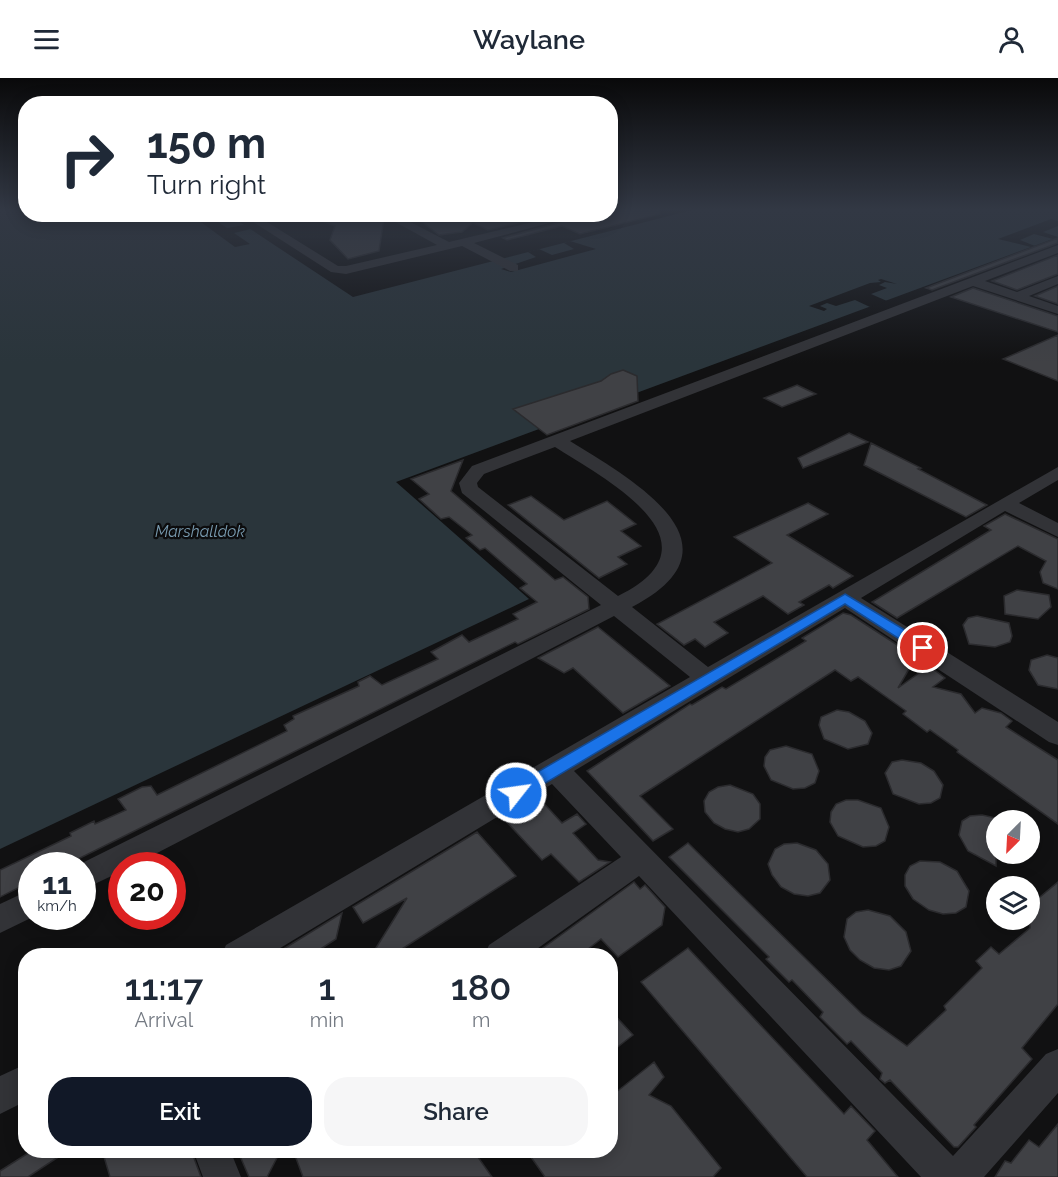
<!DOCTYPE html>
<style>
:root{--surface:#fff;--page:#f6f6f7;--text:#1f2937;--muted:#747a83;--accent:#111827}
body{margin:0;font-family:Raleway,sans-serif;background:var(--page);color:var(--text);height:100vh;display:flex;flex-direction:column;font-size:22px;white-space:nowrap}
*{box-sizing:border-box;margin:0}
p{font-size:20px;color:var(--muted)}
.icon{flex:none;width:33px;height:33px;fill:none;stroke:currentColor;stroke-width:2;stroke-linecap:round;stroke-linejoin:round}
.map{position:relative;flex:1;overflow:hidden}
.sheet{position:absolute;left:18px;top:870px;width:600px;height:210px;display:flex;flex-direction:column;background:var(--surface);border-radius:24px;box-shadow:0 3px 15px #0003}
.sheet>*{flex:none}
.hud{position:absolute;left:18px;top:18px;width:600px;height:126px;border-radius:24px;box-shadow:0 3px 15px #0003;background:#fff;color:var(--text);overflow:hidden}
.needle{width:39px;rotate:204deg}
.tools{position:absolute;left:986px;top:732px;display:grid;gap:12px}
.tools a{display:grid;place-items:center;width:54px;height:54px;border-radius:50%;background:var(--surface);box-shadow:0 3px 15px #0003;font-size:30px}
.speed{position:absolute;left:18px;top:774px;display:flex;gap:12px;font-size:30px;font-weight:700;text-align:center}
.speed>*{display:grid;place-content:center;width:78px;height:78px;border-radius:50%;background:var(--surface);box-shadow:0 3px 15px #0003;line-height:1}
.speed small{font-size:15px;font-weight:400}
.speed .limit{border:9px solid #d22;background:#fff;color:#111}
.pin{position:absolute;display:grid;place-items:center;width:51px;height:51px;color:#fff;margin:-26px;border:3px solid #fff;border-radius:50%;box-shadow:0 2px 6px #0007}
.me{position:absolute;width:66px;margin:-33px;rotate:60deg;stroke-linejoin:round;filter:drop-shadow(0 0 4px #0008)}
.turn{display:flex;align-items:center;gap:21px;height:126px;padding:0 30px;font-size:27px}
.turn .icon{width:78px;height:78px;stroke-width:2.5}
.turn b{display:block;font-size:42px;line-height:51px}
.eta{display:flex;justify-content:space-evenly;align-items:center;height:102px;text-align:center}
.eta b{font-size:36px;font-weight:600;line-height:42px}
.action{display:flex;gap:12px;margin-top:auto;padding:12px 30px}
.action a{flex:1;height:69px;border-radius:24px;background:var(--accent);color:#fff;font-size:24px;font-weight:600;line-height:69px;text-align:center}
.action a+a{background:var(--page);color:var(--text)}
header{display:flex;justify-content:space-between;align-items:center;height:78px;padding:0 30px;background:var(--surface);font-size:27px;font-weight:600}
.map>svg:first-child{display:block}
.water{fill:#2a353b}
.pier{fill:#111112}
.building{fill:#404145;stroke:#2b2b2e;stroke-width:1.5}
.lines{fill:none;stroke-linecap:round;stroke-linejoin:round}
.minor{fill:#323337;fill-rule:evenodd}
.route{fill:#1a73e8;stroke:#114b97;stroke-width:1.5}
.labels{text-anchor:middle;stroke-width:4.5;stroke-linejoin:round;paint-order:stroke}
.water-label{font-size:16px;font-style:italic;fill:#789aaf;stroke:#0c0c0d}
</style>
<header><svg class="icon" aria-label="menu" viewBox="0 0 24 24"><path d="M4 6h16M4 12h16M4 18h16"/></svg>Waylane<svg class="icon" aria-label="person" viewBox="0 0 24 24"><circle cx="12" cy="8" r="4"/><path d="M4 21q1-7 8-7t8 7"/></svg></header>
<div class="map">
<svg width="1058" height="1099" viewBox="0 0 1058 1099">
<rect width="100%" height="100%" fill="#111112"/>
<!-- water -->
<path class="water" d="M0,131h25l1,5 203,1 124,82 343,-88h362v28l-662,245 133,117 -529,250z"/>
<!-- pier -->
<path class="pier" d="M212,140l15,10 17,-3 7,4 -17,4 16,11 -15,3 -37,-27z
M1051,141l7,2v5l-15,6 15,5 -5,2 -19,-5 -14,6 15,6 -4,1 -33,-8z
M570,163l26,8 -85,23 -10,-3 35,-12 -8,-5 11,-3 13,6 22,-6 -10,-6z
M881,201l16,5 -12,-2 -6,3 8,3 -16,6 16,7 -17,6 -15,-7 -19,6 -9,-3 -7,3 7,3 -3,2 -15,-5 61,-23 11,-1 -3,-2z"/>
<!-- building -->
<path class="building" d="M618,131h41l1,5 -80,20 -18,-8 -55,14 -4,-2 62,-17 1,-3 -5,-4h49v-3z
M379,136l5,4 -5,33 -31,8 -18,-19 5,-14 -28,-11z
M412,136h144l-68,16 -15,-7 -11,9 -23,3z
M1058,160v5l-126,47 -6,-2z
M1058,177v19l-41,16 -25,-9z
M1058,208v18l-23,-8z
M973,210l85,28v16l-107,-35z
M1058,257v46l-55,-22z
M623,292l14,6 1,25 -91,34 -34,-26 88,-28 10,-7z
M797,307l19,9 -34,13 -18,-9z
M849,355l19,9 -65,26 -5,-10z
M871,365l50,25 -3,1 69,36 -21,12 -102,-52z
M463,382l-12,31 104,89 8,-3 25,20 1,12 -71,35 -3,-2 -451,224h-32v15l-32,16v-27l71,-34 -1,-3 24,-12 1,3 31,-14 -8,-11 24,-12 9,-1 6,9 130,-64 -3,-6 10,-6 -1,-3 66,-30 -1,-4 12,-6 12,9 56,-26 -7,-7 31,-17 7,7 49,-23 -5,-5 24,-12 -17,-14 7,-4 -42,-36 -5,2 -14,-12 6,-3 -23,-18 -8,2 -22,-20 10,-5 -18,-15z
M531,418l33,24 43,-19 29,23 -15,7 20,15 -23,11 9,7 -28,14 -91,-73z
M808,425l20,11 -41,21 66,41 -20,12 -4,-3 -30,17 5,3 -16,9 -25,-18 -49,26 14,11 -23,14 -10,-8 -11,6 -27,-21 115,-61 -38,-26z
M1005,436l53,25v50l-15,-6 -3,-11 6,-11 -28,-15 -121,72 -25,-16 119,-72 -7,-4z
M1017,512l32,5 2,12 -13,12 -33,-5 -1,-18z
M843,535l8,2 65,42 -18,31 31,-22 16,12 -12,9 28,7 14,19 7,-5 19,5 11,8 -6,6 52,33v64l-101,-72 1,-2 -28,-20 -3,2 -24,-18 3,-3 -48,-34 -7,4 -16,-11 -195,126 33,33 -20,12 -66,-70 103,-67 2,1 30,-18 4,2 80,-48 -4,-3z
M977,538l32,7 3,13 -2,6 -15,5 -26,-3 -6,-19 5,-7z
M598,549l72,59 -47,27 -50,-45 -9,5 -26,-15z
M1047,577l11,3v31l-20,-4 -9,-15 2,-10z
M837,632l12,2 16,9 7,12 -4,11 -20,5 -24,-10 -5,-14 2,-8z
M786,668l26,8 7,17 -4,12 -10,5 -12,1 -22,-9 -7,-14 1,-9 5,-7z
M902,682l19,3 13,8 9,14 -3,13 -9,5 -12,1 -26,-10 -8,-21 7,-11z
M730,707l23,9 7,10v15l-11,10 -11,3 -13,-3 -11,-6 -9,-11 -1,-11 5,-9 9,-5z
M538,719l24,26 15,-9 9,10 -13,9 25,27 12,2 -31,20 -28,-28 -9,6 -40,-43z
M846,722h12l23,8 8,19 -4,14 -9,5 -13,1 -25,-11 -8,-14 1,-10 5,-8z
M982,737l14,3v48l-28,-15 -9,-16 3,-14 8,-5z
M477,754l39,44 -125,80h-20l36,-58 -44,25 -10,-16z
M688,765l174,171 45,32 39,-36 -2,-4 38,-38 -6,-7 15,-14 8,7 31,-26 -1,-22 29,-24v122l-36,44 10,11 -58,66 2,2 -18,20h-4l-64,-67 -5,3 -5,-4 2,-6 -31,-32 -4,3 -27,-27 3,-5 -31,-32 -3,2 -23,-23 3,-2 -100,-100z
M797,765l19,7 12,14 2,16 -10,13 -12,3 -14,-2 -13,-7 -9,-12 -4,-11 7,-15 9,-5z
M920,783l20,1 17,9 12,20 -3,16 -10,6 -13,1 -14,-4 -16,-11 -8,-13v-11l5,-9z
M634,804l6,7 5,-4 20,22 -3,18 -44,32 -17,-18 -22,17h-47z
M868,832l22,6 16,16 5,19 -10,15 -12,4 -15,-2 -14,-8 -10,-10 -6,-13 3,-18 9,-7z
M342,835l-6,26 -26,17h-38z
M688,870l156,166 7,-8 24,25 -8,9 31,37h-91l-166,-195z
M610,932l23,25 -23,18z
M654,984l10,15 -15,18 22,11 50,62 -8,9h-168l-19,-27h84v-53z
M1058,1046v53h-63l10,-16 6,2 18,-23 10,7z
M33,1072h36l-41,27h-28v-6z
M102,1072h89l10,27h-91z
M248,1072h33l-14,27h-18l-9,-21z
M293,1072h180l19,27h-189z"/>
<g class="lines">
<!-- minor -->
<path class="minor" d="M273,136h23l-29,8 71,44h8l91,-21 -56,-31h14l54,28 110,-26 5,3 -90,24 44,22v6h-8l-48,-25 -116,28 -15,-2 -84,-54 5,-3 7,2z
M1058,167v8l-73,28 32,11 41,-16v8l-29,12 29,10v8l-85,-28 -403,155c61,38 181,104 62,166l76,60 350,-200v13l-39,23 39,20v14l-53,-26 -144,87 197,124v23l-9,-3 -204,-134 -271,163 379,385 93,-102 12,-5v44l-74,84h-63l-282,-301 -112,80h-43l5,-11 132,-88 -69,-73 -285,172h-46l5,-11 464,-268 -76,-61 -482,250h-10v5l-40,19v-24h-6l525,-261 -139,-112 -3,-10 13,-17zM555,369c52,33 171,96 63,149l-140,-109 -1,-4 7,-9z
M32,811v27h3l-35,17v-29z
M26,986v37l-26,13v-38z
M193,1072h37l11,27h-38z"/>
</g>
<!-- sky -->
<linearGradient id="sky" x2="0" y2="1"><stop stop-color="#09090a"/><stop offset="0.46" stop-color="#323844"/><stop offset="1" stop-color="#323844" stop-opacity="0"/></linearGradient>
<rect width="1058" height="285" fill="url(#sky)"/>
<!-- route -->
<path class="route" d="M845,516l83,50v7h-10l-73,-47 -323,193h-12l-2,-4 2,-5z"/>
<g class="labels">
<!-- water labels -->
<g class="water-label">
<text x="200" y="459">Marshalldok</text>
</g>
</g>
</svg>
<div class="tools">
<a><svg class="needle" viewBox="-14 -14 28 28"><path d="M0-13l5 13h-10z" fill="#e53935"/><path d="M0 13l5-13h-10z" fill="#747a83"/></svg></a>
<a><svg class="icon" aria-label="layers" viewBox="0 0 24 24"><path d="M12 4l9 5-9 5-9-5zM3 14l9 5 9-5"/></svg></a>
</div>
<div class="speed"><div>11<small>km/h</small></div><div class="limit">20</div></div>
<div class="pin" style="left:923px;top:570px;background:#d93025"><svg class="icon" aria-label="arrive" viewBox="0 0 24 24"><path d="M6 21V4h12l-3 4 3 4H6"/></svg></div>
<svg class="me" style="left:516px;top:715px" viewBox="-20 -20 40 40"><circle r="17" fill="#1a73e8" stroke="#fff" stroke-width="3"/><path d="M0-11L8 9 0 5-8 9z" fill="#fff"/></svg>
<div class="hud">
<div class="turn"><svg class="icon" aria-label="right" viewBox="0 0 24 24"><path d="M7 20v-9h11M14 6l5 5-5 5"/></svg><div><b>150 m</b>Turn right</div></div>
</div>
<section class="sheet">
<div class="eta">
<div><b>11:17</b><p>Arrival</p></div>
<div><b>1</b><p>min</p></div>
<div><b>180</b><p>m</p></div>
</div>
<div class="action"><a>Exit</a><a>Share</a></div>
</section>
</div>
